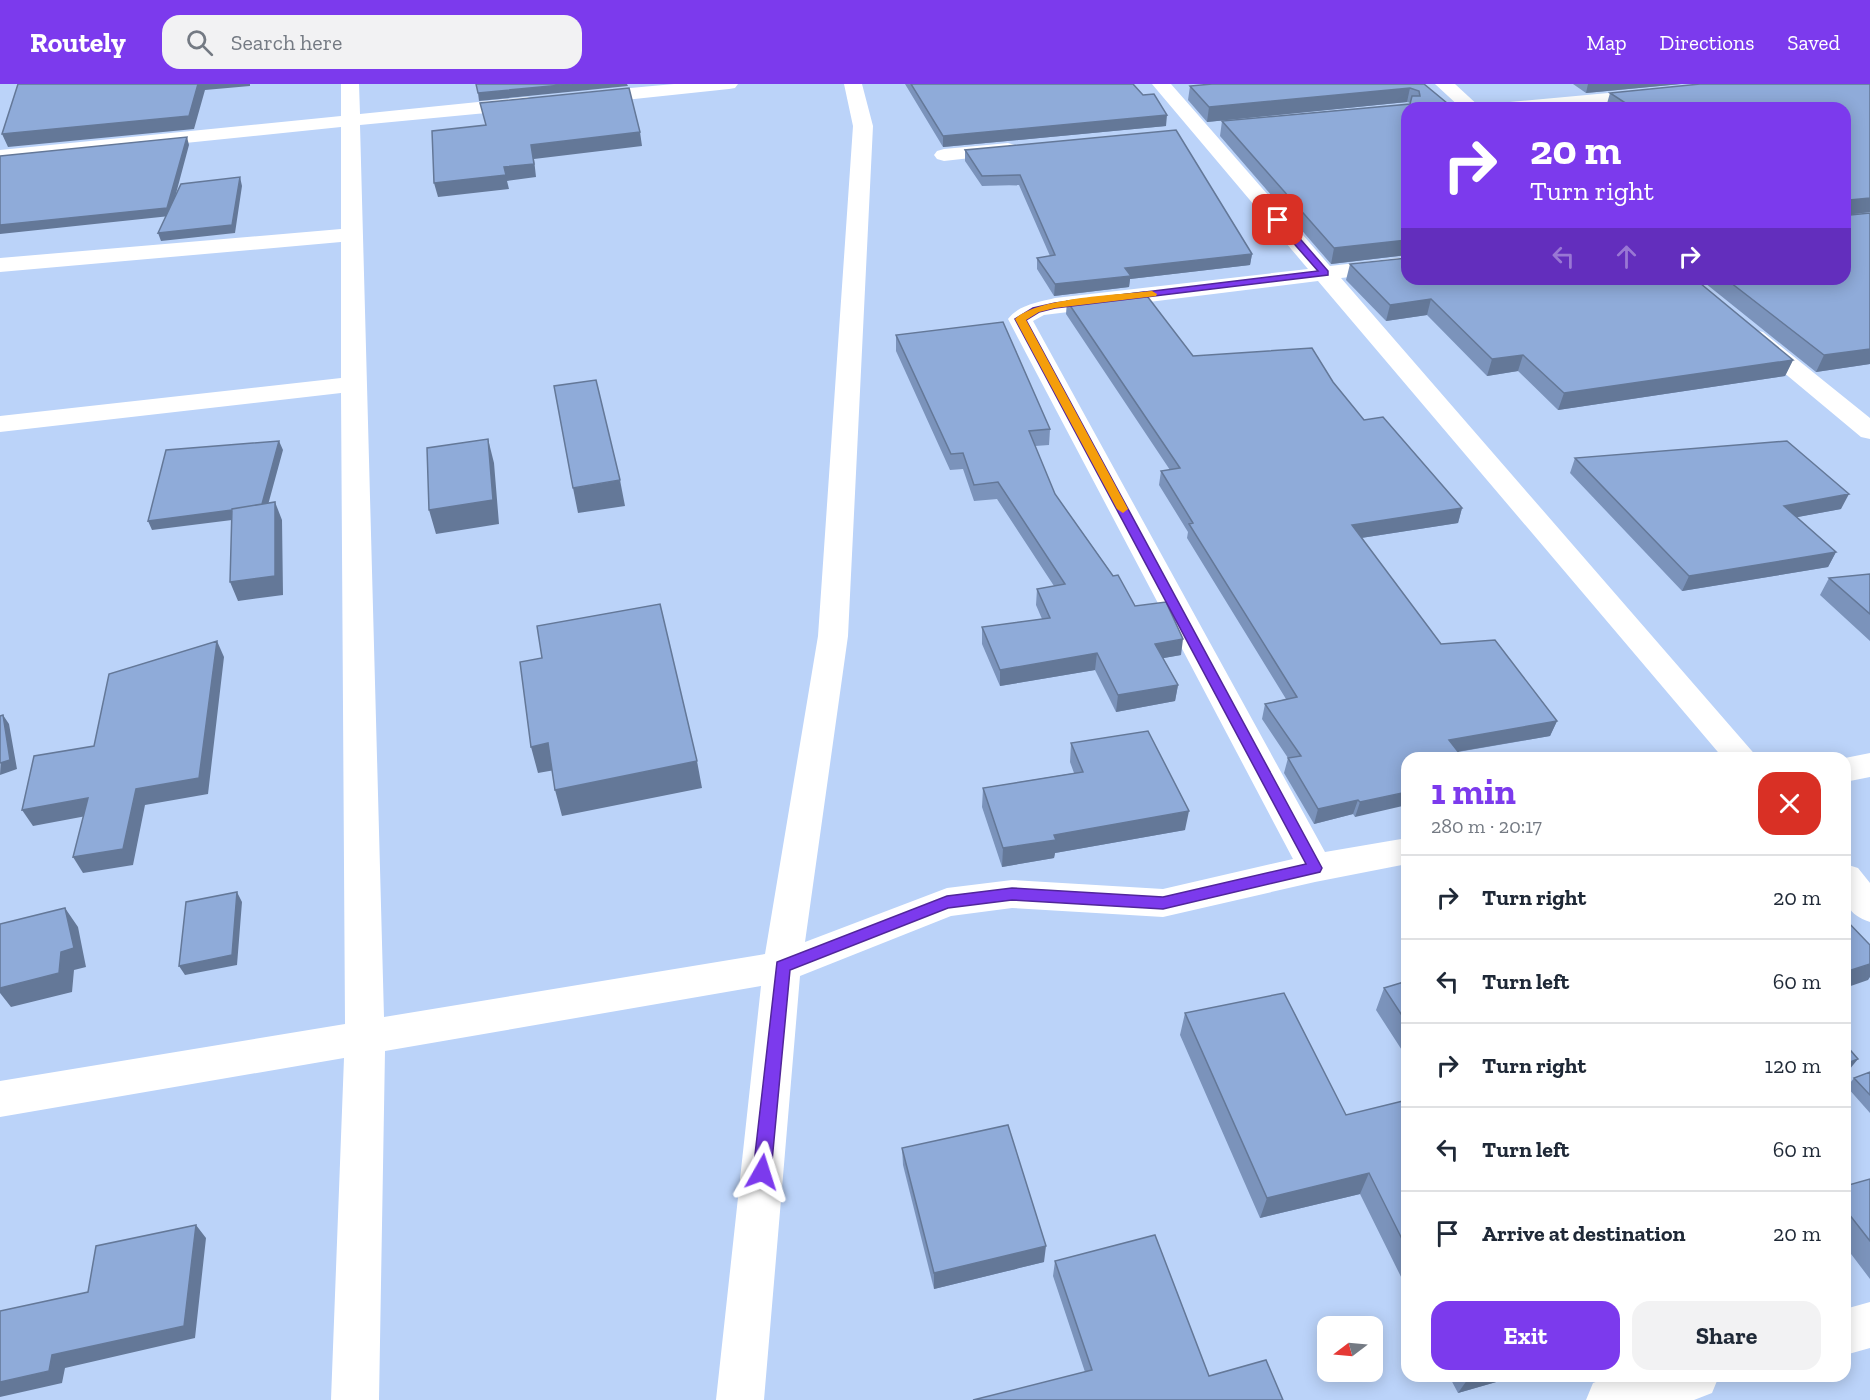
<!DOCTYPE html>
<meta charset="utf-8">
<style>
:root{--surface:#fff;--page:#f2f2f3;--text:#1f2937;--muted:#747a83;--line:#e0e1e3;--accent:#7c3aed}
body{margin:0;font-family:"Zilla Slab",serif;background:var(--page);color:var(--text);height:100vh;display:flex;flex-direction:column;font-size:22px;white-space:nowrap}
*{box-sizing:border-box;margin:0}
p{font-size:20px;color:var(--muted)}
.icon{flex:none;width:33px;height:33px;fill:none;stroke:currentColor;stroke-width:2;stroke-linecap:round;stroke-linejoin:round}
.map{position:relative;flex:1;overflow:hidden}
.side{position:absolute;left:1401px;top:668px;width:450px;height:630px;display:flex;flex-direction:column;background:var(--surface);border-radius:18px;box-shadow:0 3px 15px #0003}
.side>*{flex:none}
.banner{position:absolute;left:1401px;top:18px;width:450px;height:183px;border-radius:18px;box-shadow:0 3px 15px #0003;background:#7c3aed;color:#fff;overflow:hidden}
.needle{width:39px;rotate:254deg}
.buttons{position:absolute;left:1317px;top:1232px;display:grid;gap:12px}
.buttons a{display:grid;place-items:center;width:66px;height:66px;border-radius:12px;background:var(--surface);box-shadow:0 3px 15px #0003;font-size:30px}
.pin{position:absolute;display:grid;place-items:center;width:51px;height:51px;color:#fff;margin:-26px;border-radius:12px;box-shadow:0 3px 9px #0006}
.me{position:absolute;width:66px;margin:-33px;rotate:6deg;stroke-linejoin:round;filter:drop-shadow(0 0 4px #0008)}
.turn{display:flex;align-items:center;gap:21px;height:126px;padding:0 30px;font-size:27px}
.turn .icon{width:78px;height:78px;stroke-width:2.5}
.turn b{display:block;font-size:42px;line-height:51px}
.lanes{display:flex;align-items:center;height:57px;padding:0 30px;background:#0003;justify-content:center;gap:30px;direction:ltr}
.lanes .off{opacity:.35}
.round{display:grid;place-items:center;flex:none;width:63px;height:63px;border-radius:18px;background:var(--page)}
.overview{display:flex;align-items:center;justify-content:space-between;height:102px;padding:0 30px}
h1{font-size:36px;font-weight:800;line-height:45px;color:var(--accent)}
.action{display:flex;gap:12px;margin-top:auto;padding:12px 30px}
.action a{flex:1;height:69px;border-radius:18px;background:var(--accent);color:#fff;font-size:24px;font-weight:800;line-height:69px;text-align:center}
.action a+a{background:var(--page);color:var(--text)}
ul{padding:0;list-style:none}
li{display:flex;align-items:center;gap:18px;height:84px;padding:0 30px;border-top:2px solid var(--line)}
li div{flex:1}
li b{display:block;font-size:22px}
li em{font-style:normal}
header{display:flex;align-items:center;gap:36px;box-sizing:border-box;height:84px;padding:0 30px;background:var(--accent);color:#fff}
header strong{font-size:28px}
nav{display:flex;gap:33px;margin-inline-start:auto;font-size:21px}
.search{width:420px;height:54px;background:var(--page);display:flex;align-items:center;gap:15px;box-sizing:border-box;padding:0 21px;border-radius:18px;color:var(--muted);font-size:22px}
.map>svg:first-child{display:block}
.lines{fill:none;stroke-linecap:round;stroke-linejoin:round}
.street{fill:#fff;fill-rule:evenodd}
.wall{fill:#7b93bb}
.shaded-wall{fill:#647898}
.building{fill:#8fabd9;stroke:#647898;stroke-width:1.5}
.route{fill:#7c3aed;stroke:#51269a;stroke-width:1.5}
.slow{fill:#f59e0b}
</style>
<header>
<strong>Routely</strong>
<div class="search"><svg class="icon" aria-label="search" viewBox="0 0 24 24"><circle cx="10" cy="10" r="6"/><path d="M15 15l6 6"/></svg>Search here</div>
<nav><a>Map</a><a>Directions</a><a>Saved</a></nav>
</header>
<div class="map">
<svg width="1870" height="1316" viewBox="0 0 1870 1316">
<rect width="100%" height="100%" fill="#bbd3f9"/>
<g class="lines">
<!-- street -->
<path class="street" d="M341,0h18l1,30 167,-17 7,2 2,4 -2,4 -7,2 -167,16 24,892 381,-63 53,-318 35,-510 -9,-42h18l11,42 -25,510 -43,306 142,-54 65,-8 151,9 130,-30 -285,-540c10,-14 31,-17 47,-21l253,-29 -156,-185h19l159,182 77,-9v14l-66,7 417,480h-35l-405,-477 -274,34 -11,6 292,531 82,-14v26l-92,18 -152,35 -151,-9 -61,8 -151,60 -36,424h-48l45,-414 -376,65 -6,349h-48l13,-342 -344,59v-36l345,-57 -4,-631 -341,39v-16l341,-38v-136l-341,30v-14l341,-29v-102l-341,35v-12l341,-34z
M674,0h64l-3,4 -6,1 -142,15 -7,-2 -2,-4 2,-4 7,-2z
M1435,0h20l26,24h-20z
M1652,5l6,2 3,4 -3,4 -87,9h-70l2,-4 7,-2z
M1008,59l7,2 3,4 -3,4 -71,8 -7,-2 -3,-4 3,-4 7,-2z
M1755,246l8,2 107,86v21l-9,-2 -114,-95 -4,-5 4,-5z
M1870,669v24l-25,5v-24z
M1845,780l13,4 12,15v39c-31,-10 -25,-30 -25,-58z
M1870,1218v46l-25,7v-46z
M1612,1292h107l-7,17 -18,7h-108l7,-17z"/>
</g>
<!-- wall -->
<path class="wall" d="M905,0h228l33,42 -223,21z
M1424,0l29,24h-46v147l-76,9 -111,-128 2,-15 188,-17 1,-1 -4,-1 -200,20 -19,-22 2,-14z
M1573,0h108l-95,9z
M1700,0h170v128l-19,3 19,-2v151l-54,8 -116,-93h145v-171h-237l-2,-1 4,-14z
M965,66l287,104 -2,11 -120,14 -1,8 -75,9 -17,-27v-11l13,-2 -31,-71 -37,1 -17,-25z
M1350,180l443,96 -8,16 -227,34 -40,-39 -31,5 -60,-61 -41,6 -40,-41z
M1067,217l126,55 140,26 31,38 98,88 -4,15 -97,15 80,106 116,77 -7,15 -92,16 -103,65 -2,-3 -39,10 -30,-51 4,-15 -26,-39 3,-15 21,-5 -99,-161 1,-6 -29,-47 2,-14 9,-1 -104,-156z
M896,251l154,94 -1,16 -14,1 20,48 80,112 46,49 -18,3 15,27 -3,16 -59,11 -21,-42 -95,16 -18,-42v-17l60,-8 -6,-14 1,-16 17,-3 -57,-87 -23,2 -11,-32 -13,1 -54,-119z
M1575,374l266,51 -44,8 39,35 -8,15 -146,24 -112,-118z
M1870,490v67l-50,-46 9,-17z
M1071,659l114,87 -130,23 -1,5 -52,9 -20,-60 1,-19 91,-15 -4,-11z
M1407,897v77l-31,-48 8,-22z
M1185,929l161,102 61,-15v189l-47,-95 -100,24 -80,-183z
M1870,988v41l-23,-26 7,-9z
M902,1064l142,114 -110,27 -31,-124z
M1870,1095v100l-25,-33v-60z
M1055,1177l154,115 -124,-4 -32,-96z
M1449,1292h68l-59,17z"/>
<!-- shaded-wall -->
<path class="shaded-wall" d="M198,0h52v2l-45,4 -11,39 -186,18 -6,-13z
M572,0h55l1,2 -149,15 -1,-8z
M1588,0h93l-95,9z
M1410,4l-3,14 -200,20 2,-15z
M1167,31l-1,11 -223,21v-11z
M640,48l2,14 -108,13 2,18 -29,4 2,8 -71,8 -4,-14 70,-16 27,-22z
M187,53l2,8 -19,71 -170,18v-9z
M240,93l2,9 -7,47 -74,8 -3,-8z
M1870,114v14l-25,3 5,-15z
M1407,156v15l-76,9 3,-16z
M1252,170l-2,11 -120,14 -1,8 -75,9 1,-12 70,-16z
M1431,215l-4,16 -41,6 4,-16z
M1870,265v15l-54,8 8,-17z
M1523,271l-5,16 -31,5 5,-17z
M1793,276l-8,16 -227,34 6,-17z
M488,355l6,24 5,61 -63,10 -7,-24z
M279,357l4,9 -18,66 -113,14 -4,-9z
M620,396l5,26 -47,7 -5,-25z
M1849,410l-8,15 -64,12 7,-15z
M275,418l7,18 1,75 -45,6 -8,-19z
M1462,424l-4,15 -110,17 4,-15z
M1836,468l-8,15 -146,24 7,-15z
M1183,555l-2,16 -28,5 2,-16z
M217,557l7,16 -16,137 -63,11 -12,60 -50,8 -10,-16 63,-68z
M1097,569l-2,17 -95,16v-16z
M1178,601l-3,16 -59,11 2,-17z
M3,631l6,9 8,45 -17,6z
M1557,637l-7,15 -106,18 5,-14z
M548,659l7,27 -17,3 -7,-26z
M697,677l5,27 -140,28 -7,-26z
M1407,708v13l-52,12 5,-15z
M88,714l9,16 -64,12 -11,-16z
M1358,716l-5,14 -39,10 4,-15z
M1189,727l-4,19 -130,23 -1,5 -52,9 1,-19 51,-13z
M237,808l5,10 -5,63 -52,10 -6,-9z
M65,824l13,19 8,40 -12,3 -2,22 -61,15 -11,-14v-26l61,-15z
M1870,880v13l-2,3 -23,8v-16z
M1858,975l-13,16v-11z
M1369,1089l-9,21 -100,24 7,-20z
M196,1141l10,13 -11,100 -130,30 -3,15 -62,14v-15l52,-27z
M1046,1162l-2,16 -110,27v-16z
M1470,1292h47l-59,17z"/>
<!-- building -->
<path class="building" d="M18,0h180l-9,32 -187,18z
M476,0h96l-94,9z
M911,0h222l10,11 11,-1 13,21 -224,21z
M1212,0h212l29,24h-46v132l-73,8 -112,-127 188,-17 2,-8h8l-1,-5 -9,-3 -201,19 -19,-21z
M1700,0h170v114l-20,2 1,15 19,-2v136l-46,6 -98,-76h119v-171h-212l-23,-15z
M629,4l11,44 -109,13 3,19 -30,3 2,8 -72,8 -2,-52 54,-6 -6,-22z
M1176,46l76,124 -127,14 6,8 -76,8 -18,-26 18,-3 -35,-80 -38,1 -17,-26z
M187,53l-20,71 -167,17v-69z
M240,93l-8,48 -74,8 23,-49z
M1407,174v21h288l98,81 -229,33 -41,-38 -31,4 -61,-60 -41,6 -40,-41z
M1144,208l49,64 119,-8 21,34 31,38 19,-3 79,91 -110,17 89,119 54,-4 62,81 -108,19 14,18h-56v34l-47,10 -2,-2 -40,9 -30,-51 13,-2 -36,-52 32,-7 -108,-173 4,-1 -32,-52 19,-3 -113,-167z
M1003,238l47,107 -21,2 26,63 58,82 5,-1 17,31 31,-4 17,37 -28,5 23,41 -60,10 -21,-42 -97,17 -18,-43 68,-9 -13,-29 28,-5 -67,-102 -24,3 -11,-32 -12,1 -55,-119z
M596,296l24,100 -47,8 -19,-102z
M488,355l5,61 -64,10 -2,-62z
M279,357l-17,63 -30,5v1l-84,11 18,-71z
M1787,357l62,53 -65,12 52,46 -147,24 -114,-118z
M275,418v74l-45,6 2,-73z
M1870,490v40l-41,-36z
M660,520l37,157 -142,29 -7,-47 -17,4 -11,-85 22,-4 -5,-32z
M217,557l-18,137 -63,11 -13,60 -50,8 15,-59 -66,12 12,-54 60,-10 15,-72z
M3,631l7,45 -10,3v-47z
M1148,647l41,80 -135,24 2,5 -53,8 -20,-60 100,-16 -12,-29z
M237,808l-5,63 -53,11 7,-64z
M65,824l9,40 -13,4 -2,21 -59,15v-64z
M1845,835l25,26v19l-25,8z
M1407,897v42l-23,-35z
M1284,909l62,122 61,-15v149l-38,-76 -102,25 -82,-185z
M1845,960l13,15 -13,5z
M1870,988v23l-16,-17z
M1008,1041l38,121 -112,27 -32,-125z
M1870,1095v62l-25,-32v-23z
M196,1141l-12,101 -132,29 -3,16 -49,11v-71l88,-19 8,-46z
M1155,1151l54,141 57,-16 17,40h-310l119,-30 -37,-109z"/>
<!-- route -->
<path class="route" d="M1275,134h7l46,53v4l-273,33 -16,4 -13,8 296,548 -2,4 -157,37 -151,-9 -64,8 -158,62 -19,202 -3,6 -6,2 -6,-2 -3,-6 24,-210 170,-66 65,-8 151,9 143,-33 -291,-545 18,-11 22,-5 263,-32 -43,-49z"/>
<!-- slow -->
<path class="slow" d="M1152,207l5,3 -1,2 -101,12 -16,4 -13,8 102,189 -5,4 -6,-4 -102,-190c24,-22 104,-24 137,-28z"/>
</svg>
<div class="buttons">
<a><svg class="needle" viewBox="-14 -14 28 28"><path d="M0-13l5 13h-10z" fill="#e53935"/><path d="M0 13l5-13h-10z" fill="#747a83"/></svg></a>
</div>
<div class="pin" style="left:1278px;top:136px;background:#d93025"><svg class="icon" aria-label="arrive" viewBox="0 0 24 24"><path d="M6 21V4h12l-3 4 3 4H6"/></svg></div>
<svg class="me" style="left:762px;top:1088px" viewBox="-20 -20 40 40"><path d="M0-17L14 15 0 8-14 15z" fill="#7c3aed" stroke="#fff" stroke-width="4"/></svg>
<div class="banner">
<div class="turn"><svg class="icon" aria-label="right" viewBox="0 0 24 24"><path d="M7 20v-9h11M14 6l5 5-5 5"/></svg><div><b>20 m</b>Turn right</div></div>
<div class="lanes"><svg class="icon off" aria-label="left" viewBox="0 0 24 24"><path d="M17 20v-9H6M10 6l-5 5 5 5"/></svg><svg class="icon off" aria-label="ahead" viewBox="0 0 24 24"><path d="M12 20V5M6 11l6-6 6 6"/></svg><svg class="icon" aria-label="right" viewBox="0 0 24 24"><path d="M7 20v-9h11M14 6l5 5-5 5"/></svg></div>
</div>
<section class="side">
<div class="overview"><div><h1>1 min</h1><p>280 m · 20:17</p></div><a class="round" style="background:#d93025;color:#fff"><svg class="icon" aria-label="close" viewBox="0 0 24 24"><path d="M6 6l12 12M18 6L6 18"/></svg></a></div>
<ul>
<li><svg class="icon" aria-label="right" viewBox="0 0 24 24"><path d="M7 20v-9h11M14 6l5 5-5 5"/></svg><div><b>Turn right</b></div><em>20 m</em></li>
<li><svg class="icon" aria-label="left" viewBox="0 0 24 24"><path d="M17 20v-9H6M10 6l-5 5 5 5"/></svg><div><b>Turn left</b></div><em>60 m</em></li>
<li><svg class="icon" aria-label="right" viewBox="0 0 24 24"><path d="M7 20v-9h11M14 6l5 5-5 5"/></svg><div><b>Turn right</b></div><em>120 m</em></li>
<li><svg class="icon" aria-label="left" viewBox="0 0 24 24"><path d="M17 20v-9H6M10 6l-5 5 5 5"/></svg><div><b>Turn left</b></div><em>60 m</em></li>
<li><svg class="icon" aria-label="arrive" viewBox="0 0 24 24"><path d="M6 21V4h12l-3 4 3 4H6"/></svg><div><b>Arrive at destination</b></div><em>20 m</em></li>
</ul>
<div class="action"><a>Exit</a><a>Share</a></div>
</section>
</div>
